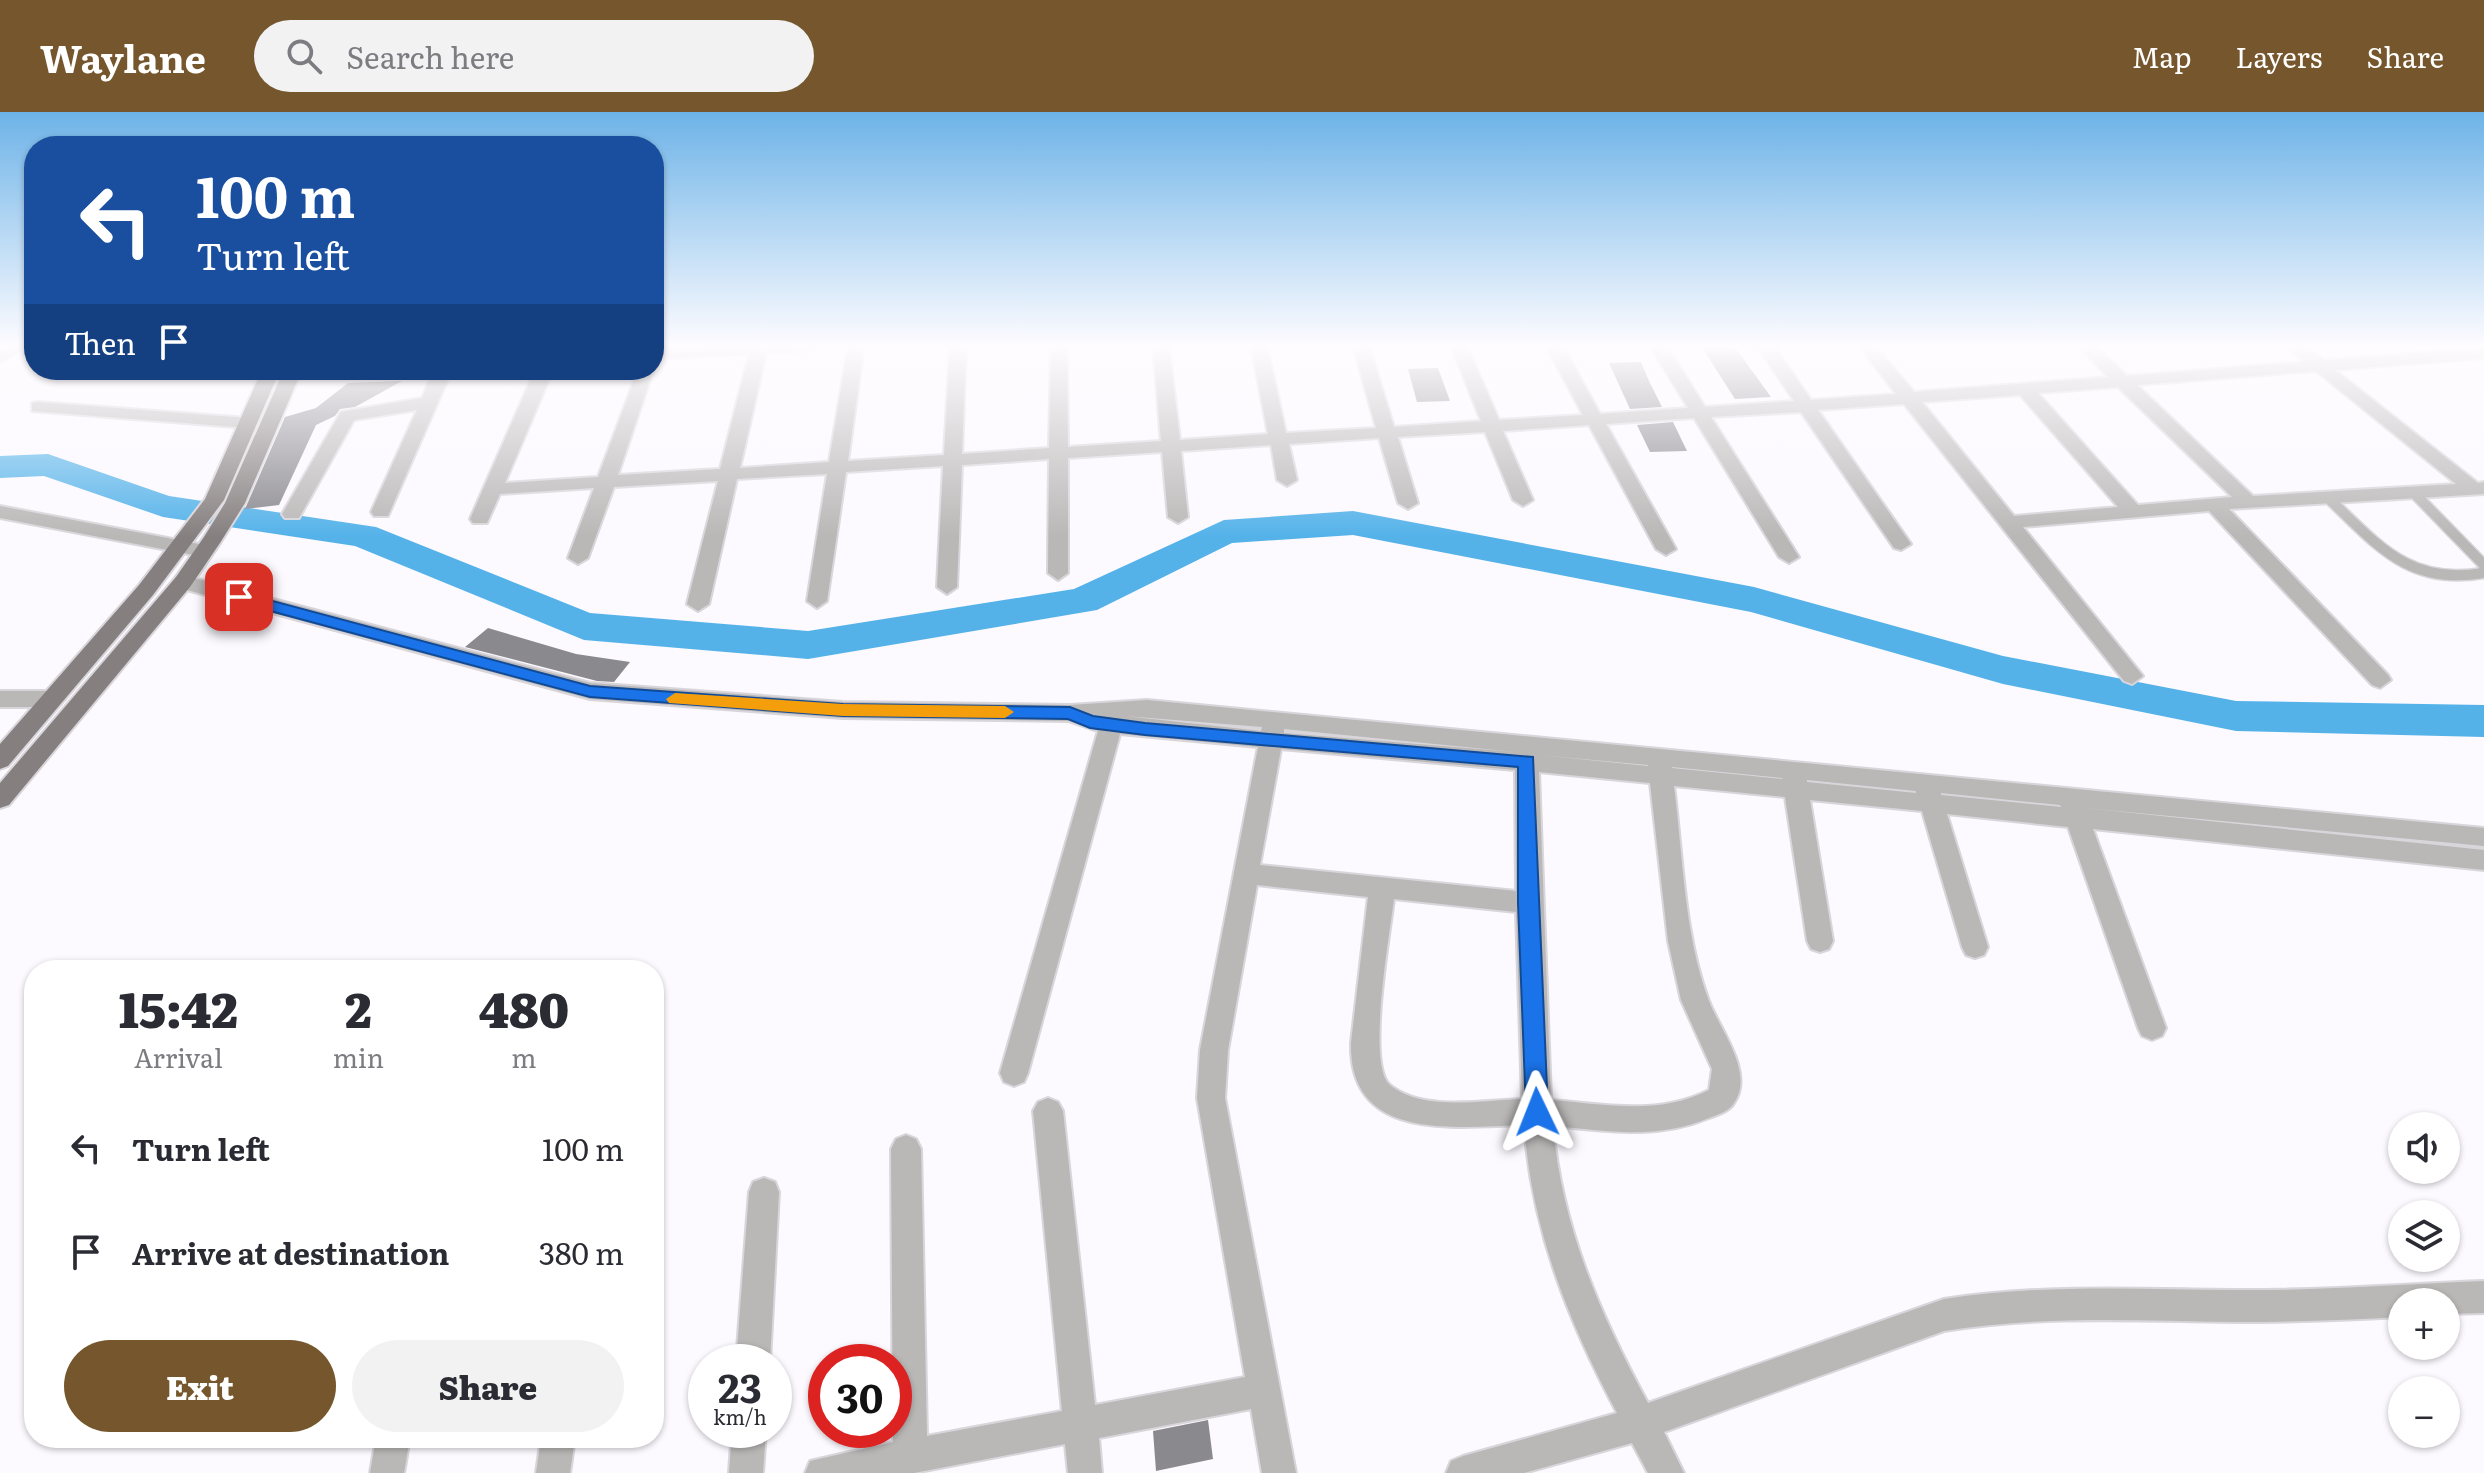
<!DOCTYPE html>
<meta charset="utf-8">
<style>
:root{--surface:#fff;--page:#f2f2f3;--text:#2b2b33;--muted:#7c7c81;--accent:#76562c}
body{margin:0;font-family:Literata,serif;background:var(--page);color:var(--text);height:100vh;display:flex;flex-direction:column;font-size:30px;white-space:nowrap}
*{box-sizing:border-box;margin:0}
p{font-size:26px;color:var(--muted)}
.icon{flex:none;width:44px;height:44px;fill:none;stroke:currentColor;stroke-width:2;stroke-linecap:round;stroke-linejoin:round}
.map{position:relative;flex:1;overflow:hidden}
.side{position:absolute;left:24px;top:848px;width:640px;height:488px;display:flex;flex-direction:column;background:var(--surface);border-radius:32px;box-shadow:0 2px 6px #0004}
.side>*{flex:none}
.hud{position:absolute;left:24px;top:24px;width:640px;height:244px;border-radius:32px;box-shadow:0 2px 6px #0004;background:#1a4fa0;color:#fff;overflow:hidden}
.controls{position:absolute;left:2388px;top:1000px;display:grid;gap:16px}
.controls a{display:grid;place-items:center;width:72px;height:72px;border-radius:50%;background:var(--surface);box-shadow:0 2px 6px #0004;font-size:40px}
.speed{position:absolute;left:688px;top:1232px;display:flex;gap:16px;font-size:40px;font-weight:700;text-align:center}
.speed>*{display:grid;place-content:center;width:104px;height:104px;border-radius:50%;background:var(--surface);box-shadow:0 2px 6px #0004;line-height:1}
.speed small{font-size:20px;font-weight:400}
.speed .limit{border:12px solid #d22;background:#fff;color:#111}
.pin{position:absolute;display:grid;place-items:center;width:68px;height:68px;color:#fff;margin:-34px;border-radius:16px;box-shadow:0 4px 12px #0006}
.me{position:absolute;width:88px;margin:-44px;rotate:358deg;stroke-linejoin:round;filter:drop-shadow(0 0 6px #0008)}
.turn{display:flex;align-items:center;gap:28px;height:168px;padding:0 40px;font-size:36px}
.turn .icon{width:104px;height:104px;stroke-width:2.5}
.turn b{display:block;font-size:56px;line-height:68px}
.then{display:flex;align-items:center;height:76px;padding:0 40px;background:#0003;gap:16px;font-size:30px}
.eta{display:flex;justify-content:space-evenly;align-items:center;height:136px;text-align:center}
.eta b{font-size:48px;font-weight:800;line-height:56px}
.cta{display:flex;gap:16px;margin-top:auto;padding:16px 40px}
.cta a{flex:1;height:92px;border-radius:48px;background:var(--accent);color:#fff;font-size:32px;font-weight:800;line-height:92px;text-align:center}
.cta a+a{background:var(--page);color:var(--text)}
ul{padding:0;list-style:none}
li{display:flex;align-items:center;gap:24px;height:104px;padding:0 40px}
li div{flex:1}
li b{display:block;font-size:30px}
li em{font-style:normal}
header{display:flex;align-items:center;gap:48px;box-sizing:border-box;height:112px;padding:0 40px;background:var(--accent);color:#fff}
header strong{font-size:38px}
nav{display:flex;gap:44px;margin-inline-start:auto;font-size:28px}
.search{width:560px;height:72px;background:var(--page);display:flex;align-items:center;gap:20px;box-sizing:border-box;padding:0 28px;border-radius:44px;color:var(--muted);font-size:30px}
.map>svg:first-child{display:block}
.lines{fill:none;stroke-linecap:round;stroke-linejoin:round}
.river{fill:#54b2e9;fill-rule:evenodd}
.building{fill:#8a898e}
.service-casing{stroke:#d9d6db;stroke-width:13}
.minor-casing{stroke:#d9d6db;stroke-width:4}
.primary-casing{stroke:#d9d6db;stroke-width:4}
.service{stroke:#bab7b7;stroke-width:10}
.minor{fill:#bab7b7;fill-rule:evenodd}
.primary{fill:#857f7f;fill-rule:evenodd}
.route{fill:#1a73e8;stroke:#114b97;stroke-width:2}
.slow{fill:#f59e0b}
</style>
<header>
<strong>Waylane</strong>
<div class="search"><svg class="icon" aria-label="search" viewBox="0 0 24 24"><circle cx="10" cy="10" r="6"/><path d="M15 15l6 6"/></svg>Search here</div>
<nav><a>Map</a><a>Layers</a><a>Share</a></nav>
</header>
<div class="map">
<svg width="2484" height="1361" viewBox="0 0 2484 1361">
<rect width="100%" height="100%" fill="#fcf9ff"/>
<g class="lines">
<!-- river -->
<path class="river" d="M48,342l121,42 207,31 214,86 218,18 266,-42 150,-69 129,-9 401,76 249,69 233,45 248,4v32l-248,-6 -233,-47 -252,-72 -398,-77 -121,8 -135,67 -289,49 -224,-19 -229,-94 -192,-29 -119,-41 -44,2v-22z"/>
</g>
<!-- building -->
<path class="building" d="M1701,234h33l37,51 -36,2z
M1641,250l8,19 13,26 -32,2 -21,-46z
M1438,256l12,33 -33,1 -9,-33z
M402,269l-47,26 -15,2 -5,7 -19,9 -37,80 -34,4 40,-92 31,-9 32,-25z
M1673,310l14,29 -37,1 -13,-27z
M488,516l88,26 54,8 -16,20 -17,-1 -132,-34z
M1208,1308l5,39 -57,12 -3,-40z"/>
<g class="lines">
<defs>
<path id="service" d="M0,245l19,-11
M2413,380l71,73
M2327,385c50,47 81,89 156,76l1,-4"/>
<path id="minor" d="M708,234h107l-8,5 -41,2 -26,115 89,-6 19,-116h16l-16,115 96,-6 6,-109h16l-4,108 87,-6 2,-102h16l1,101 93,-6 -8,-95h16l11,94 88,-6 -17,-88h16l19,87 90,-5 -23,-82h16l25,81 87,-6 -30,-75h16l32,74 84,-5 -37,-69h17l37,68 88,-6 -38,-62h17l38,61 89,-6 -37,-55h17l37,54 85,-6 -37,-48h17l38,46 194,-15 -30,-31h18l31,30 177,-14 -17,-16h19l18,14 160,-12v10l-149,12 143,113 6,-1v12l-255,15 159,166 3,5 -11,8 -8,-3 -163,-174 -186,16 120,149 -11,8 -8,-3 -220,-277 -86,6 93,134 -10,6 -7,-2 -93,-136 -90,5 88,140 -10,6 -10,-6 -85,-139 -88,6 70,125 -10,6 -10,-6 -67,-124 -86,6 30,69 -10,6 -10,-6 -28,-68 -87,5 20,66 -10,6 -10,-6 -19,-65 -90,6 8,36 -10,6 -10,-6 -6,-35 -90,6 7,66 -10,6 -10,-6 -6,-65 -94,6v115l-10,7 -10,-7 1,-114 -87,6 -5,122 -10,7 -10,-7 6,-121 -97,6 -19,129 -10,7 -10,-7 20,-127 -90,5 -28,125 -11,7 -11,-7 31,-123 -104,6 -26,71 -10,6 -10,-6 26,-70 -94,6 -13,29h-14l-3,-4 65,-149h18l-48,113 93,-6 40,-107 16,-2 -36,107 102,-6 29,-115 -95,5v-10zM2316,259l140,113 -203,12 -116,-111zM2118,275l114,110 -94,8 -100,-112zM2020,283l98,112 -104,9 -92,-114z
M268,258h104l-9,5 -94,5 -9,-5z
M434,258h18l-64,146h-14l-3,-4 46,-102 -63,10 -55,98h-14l-3,-4 59,-102 81,-14z
M38,290l210,16 9,5 -9,5 -216,-17v-8z
M0,394l204,39 10,6 -10,6 -204,-39z
M183,463l407,108 253,19 227,3 77,-5 1337,128v18l-399,-38 399,42v20l-391,-41 73,199 -4,8 -10,4 -10,-4 -4,-8 -70,-201 -121,-13 41,133 -4,8 -9,3 -9,-3 -4,-8 -40,-136 -112,-11 23,141 -4,8 -9,3 -9,-3 -4,-8 -22,-144 -111,-11c9,70 10,149 35,215 11,29 46,72 25,102 -4,8 -17,12 -25,15 -52,22 -102,13 -156,8 9,102 47,188 95,277l296,-104c97,-15 193,-10 291,-9 83,1 166,-6 249,-9v32l-38,1v-12h-44v15c-55,3 -110,5 -165,5 -99,-1 -195,-7 -293,9l-280,101 20,41h-36l-16,-30 -108,30h-78l5,-12 12,-5 154,-43c-49,-92 -85,-183 -93,-288 -71,2 -175,17 -173,-82l17,-146 -111,-12 -29,165 -3,48 71,375h-34l-11,-64 -152,29 3,35h-34l-3,-29 -151,29h-109l5,-12 83,-19 -2,-293 5,-10 10,-4 10,4 5,10 6,287 135,-25 -29,-300 5,-9 10,-4 10,4 5,9 32,294 150,-28 -48,-279 3,-48 58,-303 -138,-13 -92,339 -4,9 -10,4 -10,-4 -4,-9 98,-342 -29,-10 -226,-3 -253,-19 -414,-112 -3,-5 3,-5zM1125,604l137,11 -1,4zM1284,617l231,23 -231,-19zM1281,637l234,21 1,121 -256,-26zM1539,643l109,10v1zM1672,655l110,11 1,1 -111,-11zM1539,660l111,11 18,158 13,59 31,69 -3,21c-51,26 -103,14 -158,10zM1807,668l109,11v2l-109,-11zM1941,681l119,12 1,2 -120,-12zM1394,787l122,13 6,187c-38,1 -99,13 -132,-14 -24,-20 0,-152 4,-186z
M0,579h54l11,8 -11,8h-54z
M764,1066l11,4 4,10 -9,170h-34l13,-170 4,-10z
M732,1318h34l-3,43h-34z
M376,1326h34l-6,35h-34z
M541,1326h34l-5,35h-34z"/>
<path id="primary" d="M262,258h18l-56,130 -71,95 -145,171 -8,3v-25l139,-159 66,-86z
M284,258h18l-57,133 -25,40 -30,44 -181,218 -9,3v-25l176,-206 28,-40 21,-34z"/>
</defs>
<!-- service casing -->
<use href="#service" class="service-casing"/>
<!-- minor casing -->
<use href="#minor" class="minor-casing"/>
<!-- primary casing -->
<use href="#primary" class="primary-casing"/>
<!-- service -->
<use href="#service" class="service"/>
<!-- minor -->
<use href="#minor" class="minor"/>
<!-- primary -->
<use href="#primary" class="primary"/>
</g>
<!-- sky -->
<linearGradient id="sky" x2="0" y2="1"><stop stop-color="#6db3e8"/><stop offset="0.55" stop-color="#fefcff"/><stop offset="1" stop-color="#fefcff" stop-opacity="0"/></linearGradient>
<rect width="2484" height="425" fill="url(#sky)"/>
<!-- route -->
<path class="route" d="M239,480l351,94 253,18 227,3 23,9 52,7 388,34 15,355 -3,7 -8,3 -8,-3 -3,-7 -8,-209v-136l-373,-32 -55,-7 -22,-9 -225,-3 -253,-19 -357,-96 -2,-4z"/>
<!-- slow -->
<path class="slow" d="M675,581l168,11 162,2 9,6 -9,6 -162,-2 -174,-13 -3,-4z"/>
</svg>
<div class="controls">
<a><svg class="icon" aria-label="sound" viewBox="0 0 24 24"><path d="M4 9h4l5-4v14l-5-4H4zM17 9q2 3 0 6"/></svg></a>
<a><svg class="icon" aria-label="layers" viewBox="0 0 24 24"><path d="M12 4l9 5-9 5-9-5zM3 14l9 5 9-5"/></svg></a>
<a>+</a>
<a>−</a>
</div>
<div class="speed"><div>23<small>km/h</small></div><div class="limit">30</div></div>
<div class="pin" style="left:239px;top:485px;background:#d93025"><svg class="icon" aria-label="arrive" viewBox="0 0 24 24"><path d="M6 21V4h12l-3 4 3 4H6"/></svg></div>
<svg class="me" style="left:1537px;top:1000px" viewBox="-20 -20 40 40"><path d="M0-17L14 15 0 8-14 15z" fill="#1a73e8" stroke="#fff" stroke-width="4"/></svg>
<div class="hud">
<div class="turn"><svg class="icon" aria-label="left" viewBox="0 0 24 24"><path d="M17 20v-9H6M10 6l-5 5 5 5"/></svg><div><b>100 m</b>Turn left</div></div>
<div class="then">Then<svg class="icon" aria-label="arrive" viewBox="0 0 24 24"><path d="M6 21V4h12l-3 4 3 4H6"/></svg></div>
</div>
<section class="side">
<div class="eta">
<div><b>15:42</b><p>Arrival</p></div>
<div><b>2</b><p>min</p></div>
<div><b>480</b><p>m</p></div>
</div>
<ul>
<li><svg class="icon" aria-label="left" viewBox="0 0 24 24"><path d="M17 20v-9H6M10 6l-5 5 5 5"/></svg><div><b>Turn left</b></div><em>100 m</em></li>
<li><svg class="icon" aria-label="arrive" viewBox="0 0 24 24"><path d="M6 21V4h12l-3 4 3 4H6"/></svg><div><b>Arrive at destination</b></div><em>380 m</em></li>
</ul>
<div class="cta"><a>Exit</a><a>Share</a></div>
</section>
</div>
